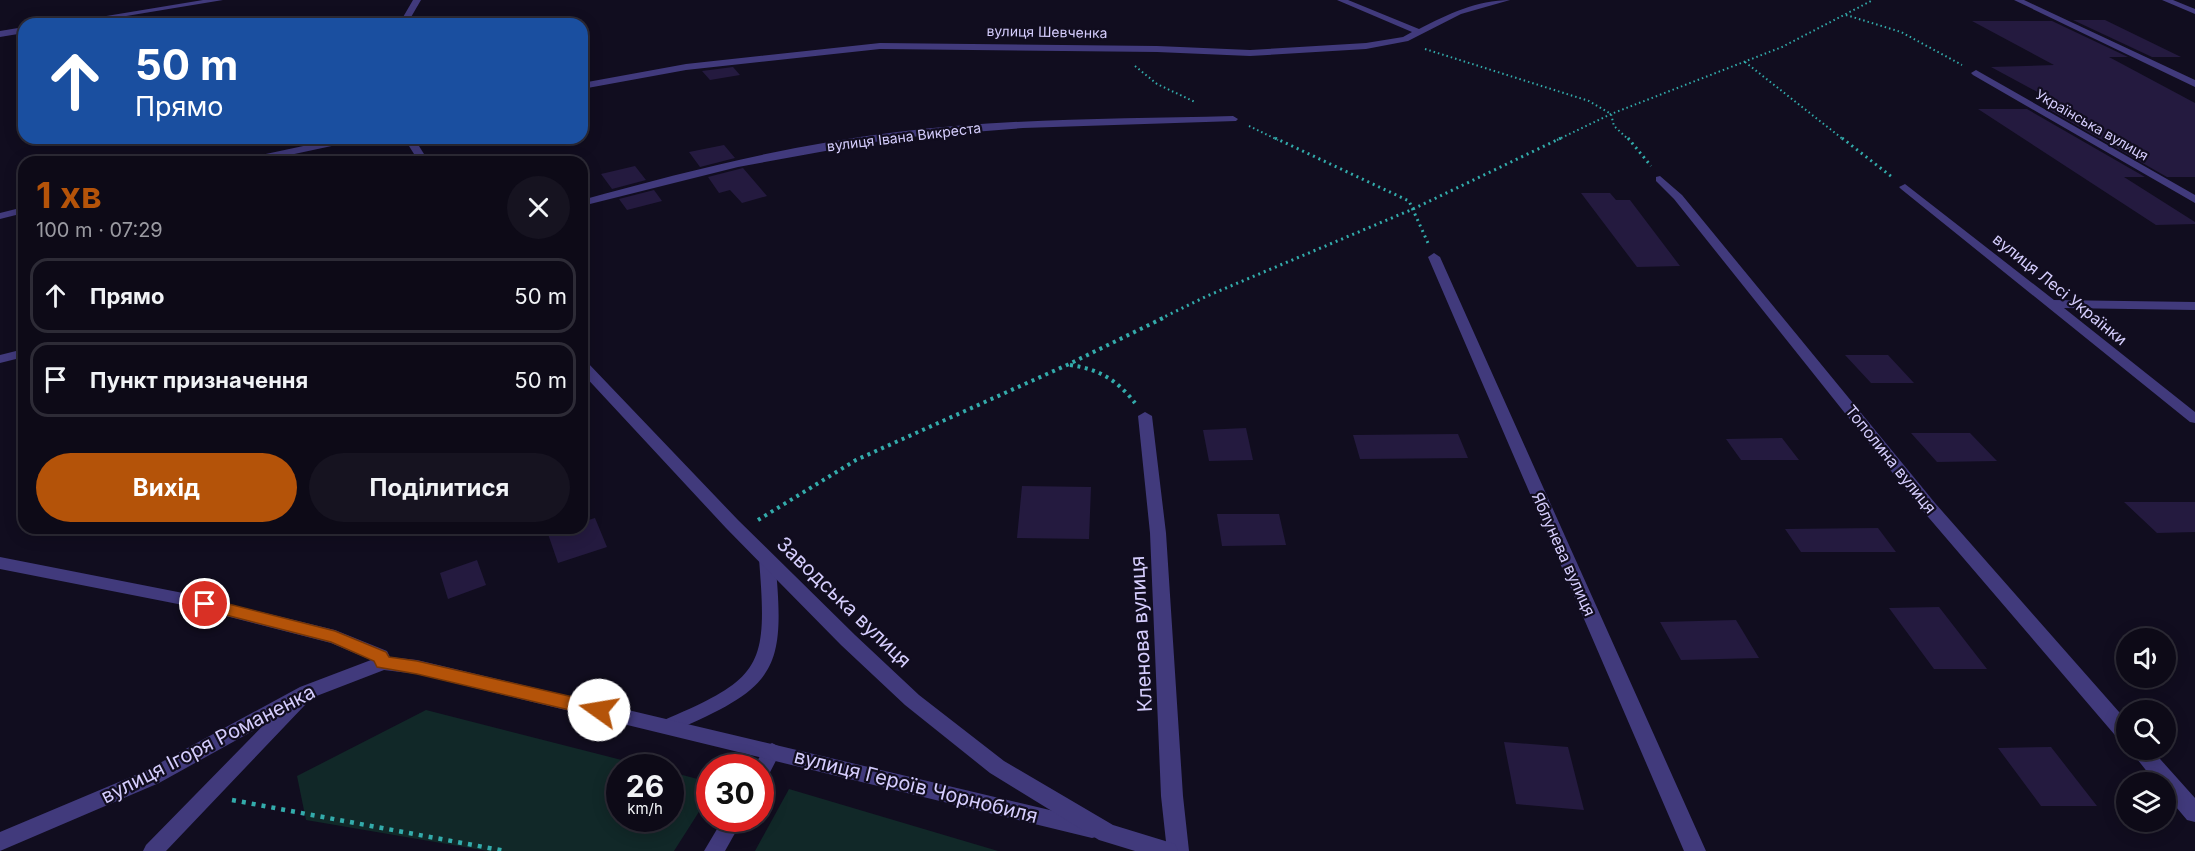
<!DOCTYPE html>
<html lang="uk">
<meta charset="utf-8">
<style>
:root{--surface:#0d0a17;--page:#161320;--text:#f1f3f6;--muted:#9a9aa1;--line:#2d2b36;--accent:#b45309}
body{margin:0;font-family:Inter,sans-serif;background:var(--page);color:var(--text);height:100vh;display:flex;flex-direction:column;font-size:22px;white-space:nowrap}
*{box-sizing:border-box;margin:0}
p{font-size:20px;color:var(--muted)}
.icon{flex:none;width:33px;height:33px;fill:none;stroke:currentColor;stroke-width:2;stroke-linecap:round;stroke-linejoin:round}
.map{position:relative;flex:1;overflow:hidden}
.details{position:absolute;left:18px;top:156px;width:570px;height:378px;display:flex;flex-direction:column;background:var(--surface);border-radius:18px;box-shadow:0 3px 15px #0003,0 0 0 2px var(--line)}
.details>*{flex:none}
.guide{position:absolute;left:18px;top:18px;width:570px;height:126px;border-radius:18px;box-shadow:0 3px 15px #0003,0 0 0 2px var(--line);background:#1a4fa0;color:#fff;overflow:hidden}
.controls{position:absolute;left:2116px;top:628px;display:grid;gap:12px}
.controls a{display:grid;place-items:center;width:60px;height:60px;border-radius:50%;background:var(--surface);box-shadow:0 3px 15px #0003,0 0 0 2px var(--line);font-size:30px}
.speed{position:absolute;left:606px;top:754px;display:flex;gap:12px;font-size:30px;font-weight:700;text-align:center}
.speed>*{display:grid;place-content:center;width:78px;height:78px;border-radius:50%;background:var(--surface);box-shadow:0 3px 15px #0003,0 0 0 2px var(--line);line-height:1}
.speed small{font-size:15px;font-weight:400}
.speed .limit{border:9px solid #d22;background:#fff;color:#111}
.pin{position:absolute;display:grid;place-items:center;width:51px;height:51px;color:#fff;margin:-26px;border:3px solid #fff;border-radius:50%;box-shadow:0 2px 6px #0007}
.me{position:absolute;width:66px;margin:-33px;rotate:283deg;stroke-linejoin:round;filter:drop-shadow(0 0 4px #0008)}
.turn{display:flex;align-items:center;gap:21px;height:126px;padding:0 18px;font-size:27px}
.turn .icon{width:78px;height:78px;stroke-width:2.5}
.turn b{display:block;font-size:42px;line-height:51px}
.round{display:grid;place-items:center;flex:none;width:63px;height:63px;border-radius:32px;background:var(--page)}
.summary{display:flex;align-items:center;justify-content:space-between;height:102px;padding:0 18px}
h1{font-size:36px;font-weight:700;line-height:45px;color:var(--accent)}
.cta{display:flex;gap:12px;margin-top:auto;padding:12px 18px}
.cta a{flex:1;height:69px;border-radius:36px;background:var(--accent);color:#fff;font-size:24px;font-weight:700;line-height:69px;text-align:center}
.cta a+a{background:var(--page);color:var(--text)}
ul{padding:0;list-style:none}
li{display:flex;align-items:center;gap:18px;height:75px;margin:0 12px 9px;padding:0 6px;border:3px solid var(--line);border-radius:18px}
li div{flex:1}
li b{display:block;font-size:22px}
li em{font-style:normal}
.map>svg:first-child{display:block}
.green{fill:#112828}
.building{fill:#241a3f}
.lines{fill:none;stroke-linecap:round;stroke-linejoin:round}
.path-far3{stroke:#33abab;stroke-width:2;stroke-dasharray:1.5 3;stroke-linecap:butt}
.path-far2{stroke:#33abab;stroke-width:3;stroke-dasharray:2 4;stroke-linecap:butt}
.path-far1{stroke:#33abab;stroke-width:4;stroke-dasharray:3 4.5;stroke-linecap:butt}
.path{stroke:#33abab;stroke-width:4.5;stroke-dasharray:4 6;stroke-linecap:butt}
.service{fill:#413a7c;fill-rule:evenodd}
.minor{fill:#413a7c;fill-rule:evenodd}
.tertiary{fill:#413a7c;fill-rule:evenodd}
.route{fill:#b45309;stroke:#753606;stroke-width:1.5}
.labels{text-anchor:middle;stroke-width:4.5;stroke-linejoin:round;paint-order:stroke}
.far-street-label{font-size:14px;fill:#d5cdfd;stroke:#110d1f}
.street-label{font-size:16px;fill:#d5cdfd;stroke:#110d1f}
.near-street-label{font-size:20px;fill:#d5cdfd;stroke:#110d1f}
</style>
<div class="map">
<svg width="2195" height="851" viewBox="0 0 2195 851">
<rect width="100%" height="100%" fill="#110d1f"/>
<!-- green -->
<path class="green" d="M426,710l227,58h-33v51h50l1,-47 38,10v14l-35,55h-186l-182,-31 -9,-44z
M789,789l209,62h-243z"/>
<!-- building -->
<path class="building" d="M2073,20h32l76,37h-29z
M1972,21h80l76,36h-19l86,46v74h-28l-119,-68 19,-1 -76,-41 63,-2z
M733,67l7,8 -30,5 -8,-9z
M1978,109h49l118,68h-21l71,45v2l-39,1z
M724,145l11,13 -35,9 -11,-15z
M635,166l11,14 -34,9 -11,-15z
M743,168l24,28 -25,7 -12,-13 -11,3 -11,-16z
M654,190l8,11 -35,9 -8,-11z
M1581,193h29l6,7h14l50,66 -43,1z
M1845,355h43l26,28h-43z
M1246,428l7,32 -44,1 -6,-31z
M1911,433h59l27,28 -60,1z
M1458,434l10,24 -108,1 -7,-24z
M1782,438l17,22h-58l-15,-21z
M1022,486l69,1 -2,52 -72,-1z
M2124,502h71v30l-38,1z
M1217,514h62l7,31 -64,1z
M595,518l12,29 -49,16 -10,-29 17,-6h17v-6z
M1878,528l18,24h-95l-16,-23z
M477,560l9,25 -38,14 -8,-26z
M1939,607l48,62h-53l-45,-61z
M1736,620l23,38 -78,2 -21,-38z
M1504,742l64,5 16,63 -68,-6z
M2051,747l46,59h-56l-43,-58z"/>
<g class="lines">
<!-- path-far3 -->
<path class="path-far3" d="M1846,15l55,17 61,33
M1425,49l164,52 22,13 3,12 15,14
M1745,62l99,78
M1135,66l22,18 38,18
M1249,126l29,14
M1557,140l54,-26 171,-67 91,-47"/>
<!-- path-far2 -->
<path class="path-far2" d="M1275,138l134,63 19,42
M1628,138l23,28
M1842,138l50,39
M1160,319l47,-23 206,-87 148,-71"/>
<!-- path-far1 -->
<path class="path-far1" d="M1070,365c29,4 47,15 65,38
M758,520l98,-60 211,-95 96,-47"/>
<!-- path -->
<path class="path" d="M232,800l273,51"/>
<!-- service -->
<path class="service" d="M767,554l5,1 3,4c11,112 2,127 -101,172l-6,2 -6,-2 -3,-5 3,-5c100,-43 106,-53 97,-162l3,-4z
M299,693l6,2 3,5 -3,5 -139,146h-23l3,-6 147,-150z
M772,743l6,3 3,5 -14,27 -7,2v-12h-7l13,-22z
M723,819h20l-18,32h-21z"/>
<!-- minor -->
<path class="minor" d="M203,0h20l-145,24h-20z
M1337,0h11l71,29c29,-15 58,-29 91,-29l-49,14 -53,27 -42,8 -116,7 -93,-4 -277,-3 -194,21 -104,19v-6l104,-19 194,-21 277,3 93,4 116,-7 37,-6 9,-5z
M2014,0h10l171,80v7z
M2162,0h11l22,9v5z
M24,27v6l-24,4v-6z
M1976,70l219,125v8l-222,-128 -2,-2z
M1233,116l5,3 -2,2 -213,7 -126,10 -159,29 -156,39v-6c104,-29 208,-55 315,-68 111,-14 224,-13 336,-16z
M341,138h19l-5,3 -98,21h-20l5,-3z
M1660,176l22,19 253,308 192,218v22l-7,-2 -197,-230 -249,-312 -18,-18v-4z
M1905,184l149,116 141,2v8l-131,-2 131,104v11l-5,-1 -289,-233 -2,-2z
M24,207v6l-24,6v-6z
M1434,253l6,4 266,594h-22l-256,-594z
M24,349v8l-24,6v-8z
M1145,412l7,4 14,117 17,263 6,55h-22l-6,-55 -11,-263 -12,-117z
M0,557l183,36 152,37 52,21 3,6 27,3 675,160 8,2 3,7 -3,7 -8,2 -675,-164 -33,-4 -70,27 -155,86 -159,68v-19l145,-61 155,-84 71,-27 -40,-17 -148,-38 -183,-36z
M2130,750h22l43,48v24l-8,-2 -21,-25v-12h-10z"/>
<!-- tertiary -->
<path class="tertiary" d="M413,0h8l-14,24h-8z
M404,138h10l15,24h-10z
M582,361l5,1 151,158 117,115 64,60 85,66 109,64 62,19 3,7h-43l-36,-11 -109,-67 -85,-68 -64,-60 -115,-117 -144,-155z"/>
</g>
<!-- route -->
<path class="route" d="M205,598l130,33 51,21 3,5 28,4 182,42 7,2 2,5 -2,5 -7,2 -182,-43 -40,-7 -3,-6 -43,-19 -132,-34 -2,-4 2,-4z"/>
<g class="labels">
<!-- far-street labels -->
<g class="far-street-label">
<text transform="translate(1047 32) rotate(1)" y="5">вулиця Шевченка</text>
<text transform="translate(2092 125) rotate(30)" y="5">Українська вулиця</text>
<text transform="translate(904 137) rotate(-7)" y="5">вулиця Івана Викреста</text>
</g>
<!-- street labels -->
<g class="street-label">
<text transform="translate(2060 289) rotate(39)" y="6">вулиця Лесі Українки</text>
<text transform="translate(1891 459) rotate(51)" y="6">Тополина вулиця</text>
<text transform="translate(1564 554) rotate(66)" y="6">Яблунева вулиця</text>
</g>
<!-- near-street labels -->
<g class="near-street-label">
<text transform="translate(844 602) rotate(44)" y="7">Заводська вулиця</text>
<text transform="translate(1141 634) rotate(-93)" y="7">Кленова вулиця</text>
<text transform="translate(208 744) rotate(-27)" y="7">вулиця Ігоря Романенка</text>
<text transform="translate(916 786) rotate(14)" y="7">вулиця Героїв Чорнобиля</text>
</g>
</g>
</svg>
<div class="controls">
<a><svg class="icon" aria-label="sound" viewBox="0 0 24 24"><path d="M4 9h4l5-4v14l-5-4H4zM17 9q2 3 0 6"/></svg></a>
<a><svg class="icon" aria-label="search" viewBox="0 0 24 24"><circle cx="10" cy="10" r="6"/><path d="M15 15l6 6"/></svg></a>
<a><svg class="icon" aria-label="layers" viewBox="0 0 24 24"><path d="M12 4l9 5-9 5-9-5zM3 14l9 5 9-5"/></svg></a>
</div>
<div class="speed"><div>26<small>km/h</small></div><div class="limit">30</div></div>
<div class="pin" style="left:205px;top:604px;background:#d93025"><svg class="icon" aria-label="arrive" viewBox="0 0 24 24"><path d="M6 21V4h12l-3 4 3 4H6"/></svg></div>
<svg class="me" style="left:599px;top:710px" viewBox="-20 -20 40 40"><circle r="19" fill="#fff"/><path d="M0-13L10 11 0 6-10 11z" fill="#b45309"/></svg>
<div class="guide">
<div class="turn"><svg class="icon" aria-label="ahead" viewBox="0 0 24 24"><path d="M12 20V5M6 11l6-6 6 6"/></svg><div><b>50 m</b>Прямо</div></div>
</div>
<section class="details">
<div class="summary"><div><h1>1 хв</h1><p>100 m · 07:29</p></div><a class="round"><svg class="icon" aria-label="close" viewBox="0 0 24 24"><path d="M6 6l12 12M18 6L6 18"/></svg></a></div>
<ul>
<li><svg class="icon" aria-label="ahead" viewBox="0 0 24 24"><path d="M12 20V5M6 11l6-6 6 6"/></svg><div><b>Прямо</b></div><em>50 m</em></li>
<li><svg class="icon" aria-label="arrive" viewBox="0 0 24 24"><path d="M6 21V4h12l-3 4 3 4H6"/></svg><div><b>Пункт призначення</b></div><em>50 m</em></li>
</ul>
<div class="cta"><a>Вихід</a><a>Поділитися</a></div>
</section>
</div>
